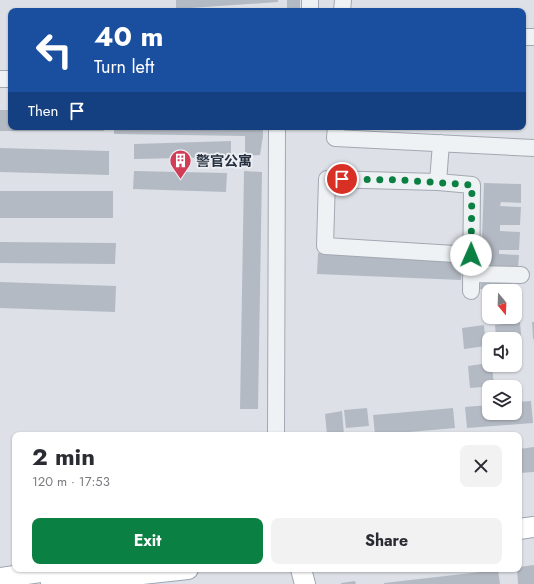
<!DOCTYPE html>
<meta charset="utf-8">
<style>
:root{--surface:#fff;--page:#f2f2f3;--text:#2b2b33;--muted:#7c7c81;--accent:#0b8043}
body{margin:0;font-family:Jost,"Noto Sans SC",sans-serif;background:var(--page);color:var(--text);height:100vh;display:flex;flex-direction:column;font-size:15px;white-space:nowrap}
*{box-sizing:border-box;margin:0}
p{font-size:13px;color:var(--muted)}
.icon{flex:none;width:22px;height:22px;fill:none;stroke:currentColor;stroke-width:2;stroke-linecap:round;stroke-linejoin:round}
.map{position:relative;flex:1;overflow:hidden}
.details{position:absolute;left:12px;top:432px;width:510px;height:140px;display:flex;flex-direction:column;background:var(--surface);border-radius:8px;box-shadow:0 1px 3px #0004}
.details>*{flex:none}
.guide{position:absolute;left:8px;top:8px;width:518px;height:122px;border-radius:8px;box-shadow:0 1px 3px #0004;background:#1a4fa0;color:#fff;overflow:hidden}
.needle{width:26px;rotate:161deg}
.tools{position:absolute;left:482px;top:284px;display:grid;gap:8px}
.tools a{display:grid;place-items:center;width:40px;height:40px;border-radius:8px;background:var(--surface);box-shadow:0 1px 3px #0004;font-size:20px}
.pin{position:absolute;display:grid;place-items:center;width:34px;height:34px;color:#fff;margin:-17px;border:2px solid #fff;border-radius:50%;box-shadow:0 1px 4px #0007}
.me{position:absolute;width:44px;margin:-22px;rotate:1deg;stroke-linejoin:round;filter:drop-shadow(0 0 3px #0008)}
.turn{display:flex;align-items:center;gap:14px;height:84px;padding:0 20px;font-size:18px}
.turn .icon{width:52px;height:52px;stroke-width:2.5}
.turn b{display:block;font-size:28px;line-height:34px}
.then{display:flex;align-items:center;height:38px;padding:0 20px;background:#0003;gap:8px;font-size:15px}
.round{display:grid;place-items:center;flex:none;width:42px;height:42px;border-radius:8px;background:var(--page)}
.headline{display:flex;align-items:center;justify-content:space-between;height:68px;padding:0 20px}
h1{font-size:24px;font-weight:700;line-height:30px}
.button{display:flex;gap:8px;margin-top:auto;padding:8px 20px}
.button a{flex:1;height:46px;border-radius:8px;background:var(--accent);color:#fff;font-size:16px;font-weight:700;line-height:46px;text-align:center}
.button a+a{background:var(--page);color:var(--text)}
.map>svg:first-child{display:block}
.building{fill:#b4bac4}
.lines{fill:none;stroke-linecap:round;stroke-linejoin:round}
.minor-casing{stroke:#a2a8b1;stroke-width:18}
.major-casing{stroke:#9ca6b3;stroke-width:22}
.minor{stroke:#eff2f5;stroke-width:16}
.major{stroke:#fff;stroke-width:20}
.route{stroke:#0b8043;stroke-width:7;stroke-dasharray:0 12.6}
.labels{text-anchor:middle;stroke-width:3.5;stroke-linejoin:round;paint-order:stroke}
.poi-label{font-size:14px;font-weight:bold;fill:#262f3e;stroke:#ecf0f5;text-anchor:start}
</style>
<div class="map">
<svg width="534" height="584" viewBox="0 0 534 584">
<rect width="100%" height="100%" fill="#dde1e7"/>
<!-- building -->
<path class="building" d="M176,0h102v2l-102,7z
M287,0h13v11h-13z
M0,110h11v17h93v4h-104z
M114,127h149v9l-3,19 -15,1v-20l-131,-2z
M231,141v16l-97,2v-15z
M0,148l109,3v24l-109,-3z
M134,171l93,2 -1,19 -93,-3z
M244,171l18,1 -4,237h-18z
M484,183l37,1v19l-20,-1 -1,4 21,1 -1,18h-20v6l20,1 -1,18h-20v4l20,1 -1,13 -37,-1z
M0,191h113v27h-113z
M0,242l116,1 -1,21 -115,-1z
M318,253l144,7 -1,20 -144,-6z
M481,279l31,1v11l-32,-2z
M0,282l116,4 -1,26 -115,-4z
M520,322l2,23 -7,1v-7h-19l-1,-14z
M532,322h2v17h-1z
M484,325l2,21 -22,3 -2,-21z
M489,363v2h3l2,21 -24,2 -2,-22z
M531,401l2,22 -66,5 -2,-21 24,-2v8h26v-11z
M367,408l2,18 -23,2 -2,-18z
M453,408l2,20 -80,7 -2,-20z
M342,411l2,24h-17l-2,-21z
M534,447v25l-15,1v-24z
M534,565v19h-16l-1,-15h2v-2z
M498,570l2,14h-116v-1z
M355,581l1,3h-15v-1z"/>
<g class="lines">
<defs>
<path id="minor" d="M310,11v-11
M342,11l1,-11
M523,37h11
M0,79h11
M336,127l-1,11 199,10
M441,143l-3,39 34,3 -1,106
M438,182l-111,-3 -2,67 146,9
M471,274l50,1
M276,435l1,-308"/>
<path id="major" d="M519,529l15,-2
M301,569l4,15
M0,578l61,-9
M51,584l137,-15"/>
</defs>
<!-- minor casing -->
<use href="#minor" class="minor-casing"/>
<!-- major casing -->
<use href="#major" class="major-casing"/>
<!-- minor -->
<use href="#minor" class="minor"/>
<!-- major -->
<use href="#major" class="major"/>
</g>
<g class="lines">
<!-- route -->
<path class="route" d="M342,179l58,1 72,5 -1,70"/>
</g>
<!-- icons -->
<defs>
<symbol id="building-pin" viewBox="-11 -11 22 30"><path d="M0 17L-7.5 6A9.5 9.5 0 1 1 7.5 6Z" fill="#d13d56" stroke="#ecf0f5"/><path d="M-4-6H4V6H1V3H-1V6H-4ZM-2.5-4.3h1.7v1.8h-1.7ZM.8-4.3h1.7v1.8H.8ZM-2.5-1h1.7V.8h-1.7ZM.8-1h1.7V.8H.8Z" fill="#fff"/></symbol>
</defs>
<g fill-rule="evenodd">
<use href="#building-pin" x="168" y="148" width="25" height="34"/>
</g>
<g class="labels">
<!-- poi labels -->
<g class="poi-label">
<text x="196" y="166">警官公寓</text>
</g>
</g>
</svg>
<div class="tools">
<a><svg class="needle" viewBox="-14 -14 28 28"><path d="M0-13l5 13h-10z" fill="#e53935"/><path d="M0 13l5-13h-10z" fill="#7c7c81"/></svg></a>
<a><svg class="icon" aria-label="sound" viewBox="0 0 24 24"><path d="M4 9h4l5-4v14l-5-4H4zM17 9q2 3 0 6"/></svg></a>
<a><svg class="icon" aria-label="layers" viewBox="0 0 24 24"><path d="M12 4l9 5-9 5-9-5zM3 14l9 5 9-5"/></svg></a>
</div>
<div class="pin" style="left:342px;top:179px;background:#d93025"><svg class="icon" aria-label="arrive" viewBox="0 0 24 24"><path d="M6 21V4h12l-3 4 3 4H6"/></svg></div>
<svg class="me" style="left:471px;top:255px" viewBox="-20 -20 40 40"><circle r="19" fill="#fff"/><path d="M0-13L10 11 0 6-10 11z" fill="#0b8043"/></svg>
<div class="guide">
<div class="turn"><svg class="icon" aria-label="left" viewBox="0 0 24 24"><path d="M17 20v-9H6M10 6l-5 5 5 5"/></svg><div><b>40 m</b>Turn left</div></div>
<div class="then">Then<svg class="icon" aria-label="arrive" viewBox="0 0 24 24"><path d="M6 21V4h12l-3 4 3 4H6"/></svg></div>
</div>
<section class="details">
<div class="headline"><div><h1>2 min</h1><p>120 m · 17:53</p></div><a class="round"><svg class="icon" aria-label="close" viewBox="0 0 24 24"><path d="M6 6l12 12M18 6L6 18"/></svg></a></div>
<div class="button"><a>Exit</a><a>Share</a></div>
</section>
</div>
